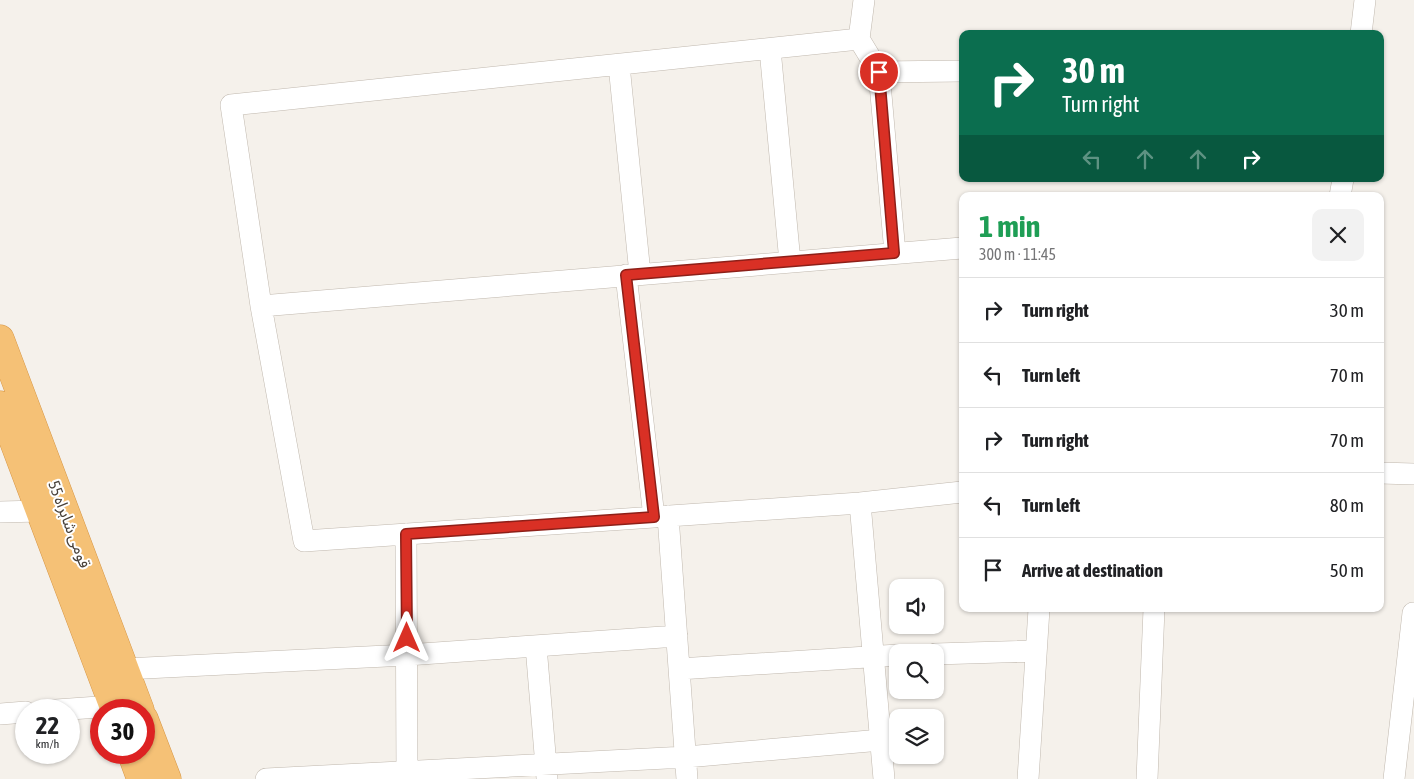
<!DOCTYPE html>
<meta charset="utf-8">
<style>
:root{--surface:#fff;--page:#f2f2f2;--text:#202124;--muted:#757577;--line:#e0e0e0}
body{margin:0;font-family:"Asap Condensed","Noto Sans Arabic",sans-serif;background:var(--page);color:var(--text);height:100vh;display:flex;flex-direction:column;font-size:19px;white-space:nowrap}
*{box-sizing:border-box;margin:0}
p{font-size:16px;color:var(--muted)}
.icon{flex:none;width:28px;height:28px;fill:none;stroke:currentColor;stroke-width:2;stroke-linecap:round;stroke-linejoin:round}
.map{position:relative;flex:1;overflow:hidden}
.details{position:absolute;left:959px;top:192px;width:425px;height:420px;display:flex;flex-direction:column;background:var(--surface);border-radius:10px;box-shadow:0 1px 4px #0004}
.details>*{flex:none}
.top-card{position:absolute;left:959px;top:30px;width:425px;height:152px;border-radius:10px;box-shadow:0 1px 4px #0004;background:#0b6e4f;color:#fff;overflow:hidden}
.buttons{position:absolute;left:889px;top:579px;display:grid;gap:10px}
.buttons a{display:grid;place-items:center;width:55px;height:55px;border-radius:10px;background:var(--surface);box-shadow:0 1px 4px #0004;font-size:25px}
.speed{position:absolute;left:15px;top:699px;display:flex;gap:10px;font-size:25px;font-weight:700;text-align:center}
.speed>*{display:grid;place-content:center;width:65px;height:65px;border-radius:50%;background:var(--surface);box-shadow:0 1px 4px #0004;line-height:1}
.speed small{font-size:12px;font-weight:400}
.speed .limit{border:8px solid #d22;background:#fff;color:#111}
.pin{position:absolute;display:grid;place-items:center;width:42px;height:42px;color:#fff;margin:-21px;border:2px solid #fff;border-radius:50%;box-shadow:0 1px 5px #0007}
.me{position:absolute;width:55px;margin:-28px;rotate:0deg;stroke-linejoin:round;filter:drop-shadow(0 0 4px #0008)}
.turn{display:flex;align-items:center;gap:18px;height:105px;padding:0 20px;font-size:22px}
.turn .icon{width:65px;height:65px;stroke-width:2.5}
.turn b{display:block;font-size:35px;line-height:42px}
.lanes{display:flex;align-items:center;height:48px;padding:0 20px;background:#0003;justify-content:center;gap:25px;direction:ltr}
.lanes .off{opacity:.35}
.round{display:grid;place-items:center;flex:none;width:52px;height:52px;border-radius:10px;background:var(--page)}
.overview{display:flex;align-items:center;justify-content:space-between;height:85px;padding:0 20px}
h1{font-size:30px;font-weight:700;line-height:38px;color:#1e9e55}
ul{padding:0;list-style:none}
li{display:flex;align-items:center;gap:15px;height:65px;padding:0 20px;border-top:1px solid var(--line)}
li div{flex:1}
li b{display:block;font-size:19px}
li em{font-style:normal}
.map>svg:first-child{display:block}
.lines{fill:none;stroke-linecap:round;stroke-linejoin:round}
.street-casing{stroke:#c0b8ae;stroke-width:22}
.highway-casing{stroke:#d59545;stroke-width:29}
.street{stroke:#fff;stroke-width:21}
.highway{stroke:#f5c176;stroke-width:28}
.route-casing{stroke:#8d1f18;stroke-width:12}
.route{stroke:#d93025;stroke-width:9}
.labels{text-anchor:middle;stroke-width:4;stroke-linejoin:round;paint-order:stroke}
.street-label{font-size:16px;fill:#494139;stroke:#fff}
</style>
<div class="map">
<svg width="1414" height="779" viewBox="0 0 1414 779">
<rect width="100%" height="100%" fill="#f5f1eb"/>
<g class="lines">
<defs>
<path id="street" d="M1361,34l4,-34
M859,39l5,-39
M770,49l20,213
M619,65l21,209
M879,72l83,-1
M1340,196l3,-17
M962,248l-701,58 43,235 556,-38 102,-11
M626,275l28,242
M261,306l-30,-201 628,-66 20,33 16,181
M1380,473l34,1
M860,503l24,276
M0,512l40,-1
M668,516l19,263
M406,534l1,245
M536,646l11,132
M935,654l101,-3
M125,669l282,-14 270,-19
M679,669l219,-14
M56,710l57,-4
M0,714l26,-2
M266,779l420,-22 195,-17
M1028,779l11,-170
M1147,779l7,-170
M1394,779l19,-166"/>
<path id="highway" d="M0,339l140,371
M0,405l115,305
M144,719l23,60
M131,752l10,27"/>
</defs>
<!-- street casing -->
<use href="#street" class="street-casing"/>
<!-- highway casing -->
<use href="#highway" class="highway-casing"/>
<!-- street -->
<use href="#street" class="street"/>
<!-- highway -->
<use href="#highway" class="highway"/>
</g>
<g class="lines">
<defs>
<path id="route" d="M407,638l-1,-104 248,-17 -28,-242 268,-22 -15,-181"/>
</defs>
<!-- route casing -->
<use href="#route" class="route-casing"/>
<!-- route -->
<use href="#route" class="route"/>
</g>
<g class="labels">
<!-- street labels -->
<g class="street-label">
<text transform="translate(70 524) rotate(69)" y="6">قومی شاہراہ 55</text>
</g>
</g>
</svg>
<div class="buttons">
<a><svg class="icon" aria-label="sound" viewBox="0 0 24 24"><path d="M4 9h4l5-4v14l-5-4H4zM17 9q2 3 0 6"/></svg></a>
<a><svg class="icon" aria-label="search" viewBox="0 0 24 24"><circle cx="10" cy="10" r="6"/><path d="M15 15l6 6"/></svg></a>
<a><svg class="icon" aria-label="layers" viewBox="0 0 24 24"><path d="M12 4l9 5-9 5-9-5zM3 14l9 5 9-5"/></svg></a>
</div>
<div class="speed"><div>22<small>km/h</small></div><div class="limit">30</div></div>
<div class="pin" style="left:879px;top:72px;background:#d93025"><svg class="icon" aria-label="arrive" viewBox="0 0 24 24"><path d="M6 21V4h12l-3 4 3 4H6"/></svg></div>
<svg class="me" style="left:407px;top:638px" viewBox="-20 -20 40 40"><path d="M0-17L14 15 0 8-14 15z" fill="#d93025" stroke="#fff" stroke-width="4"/></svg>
<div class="top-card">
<div class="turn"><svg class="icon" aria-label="right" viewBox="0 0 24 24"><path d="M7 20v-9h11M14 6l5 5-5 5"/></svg><div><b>30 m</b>Turn right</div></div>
<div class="lanes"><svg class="icon off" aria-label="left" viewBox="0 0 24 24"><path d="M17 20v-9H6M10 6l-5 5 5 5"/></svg><svg class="icon off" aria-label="ahead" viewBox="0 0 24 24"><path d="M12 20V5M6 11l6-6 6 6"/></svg><svg class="icon off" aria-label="ahead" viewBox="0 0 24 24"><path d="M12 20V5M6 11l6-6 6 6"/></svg><svg class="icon" aria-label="right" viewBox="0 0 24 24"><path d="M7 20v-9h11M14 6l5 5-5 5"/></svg></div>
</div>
<section class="details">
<div class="overview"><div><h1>1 min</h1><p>300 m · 11:45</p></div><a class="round"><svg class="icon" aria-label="close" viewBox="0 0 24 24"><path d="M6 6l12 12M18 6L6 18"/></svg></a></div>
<ul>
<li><svg class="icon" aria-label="right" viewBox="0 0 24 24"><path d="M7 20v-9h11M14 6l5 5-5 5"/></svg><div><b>Turn right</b></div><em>30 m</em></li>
<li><svg class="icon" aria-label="left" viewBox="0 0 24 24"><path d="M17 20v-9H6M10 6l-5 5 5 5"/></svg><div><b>Turn left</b></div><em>70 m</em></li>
<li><svg class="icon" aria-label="right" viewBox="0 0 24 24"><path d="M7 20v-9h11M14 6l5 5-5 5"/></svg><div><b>Turn right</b></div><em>70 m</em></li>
<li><svg class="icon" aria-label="left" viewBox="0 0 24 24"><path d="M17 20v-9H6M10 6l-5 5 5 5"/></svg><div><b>Turn left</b></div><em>80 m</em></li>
<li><svg class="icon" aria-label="arrive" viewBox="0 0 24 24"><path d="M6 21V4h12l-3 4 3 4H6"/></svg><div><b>Arrive at destination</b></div><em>50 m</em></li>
</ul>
</section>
</div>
